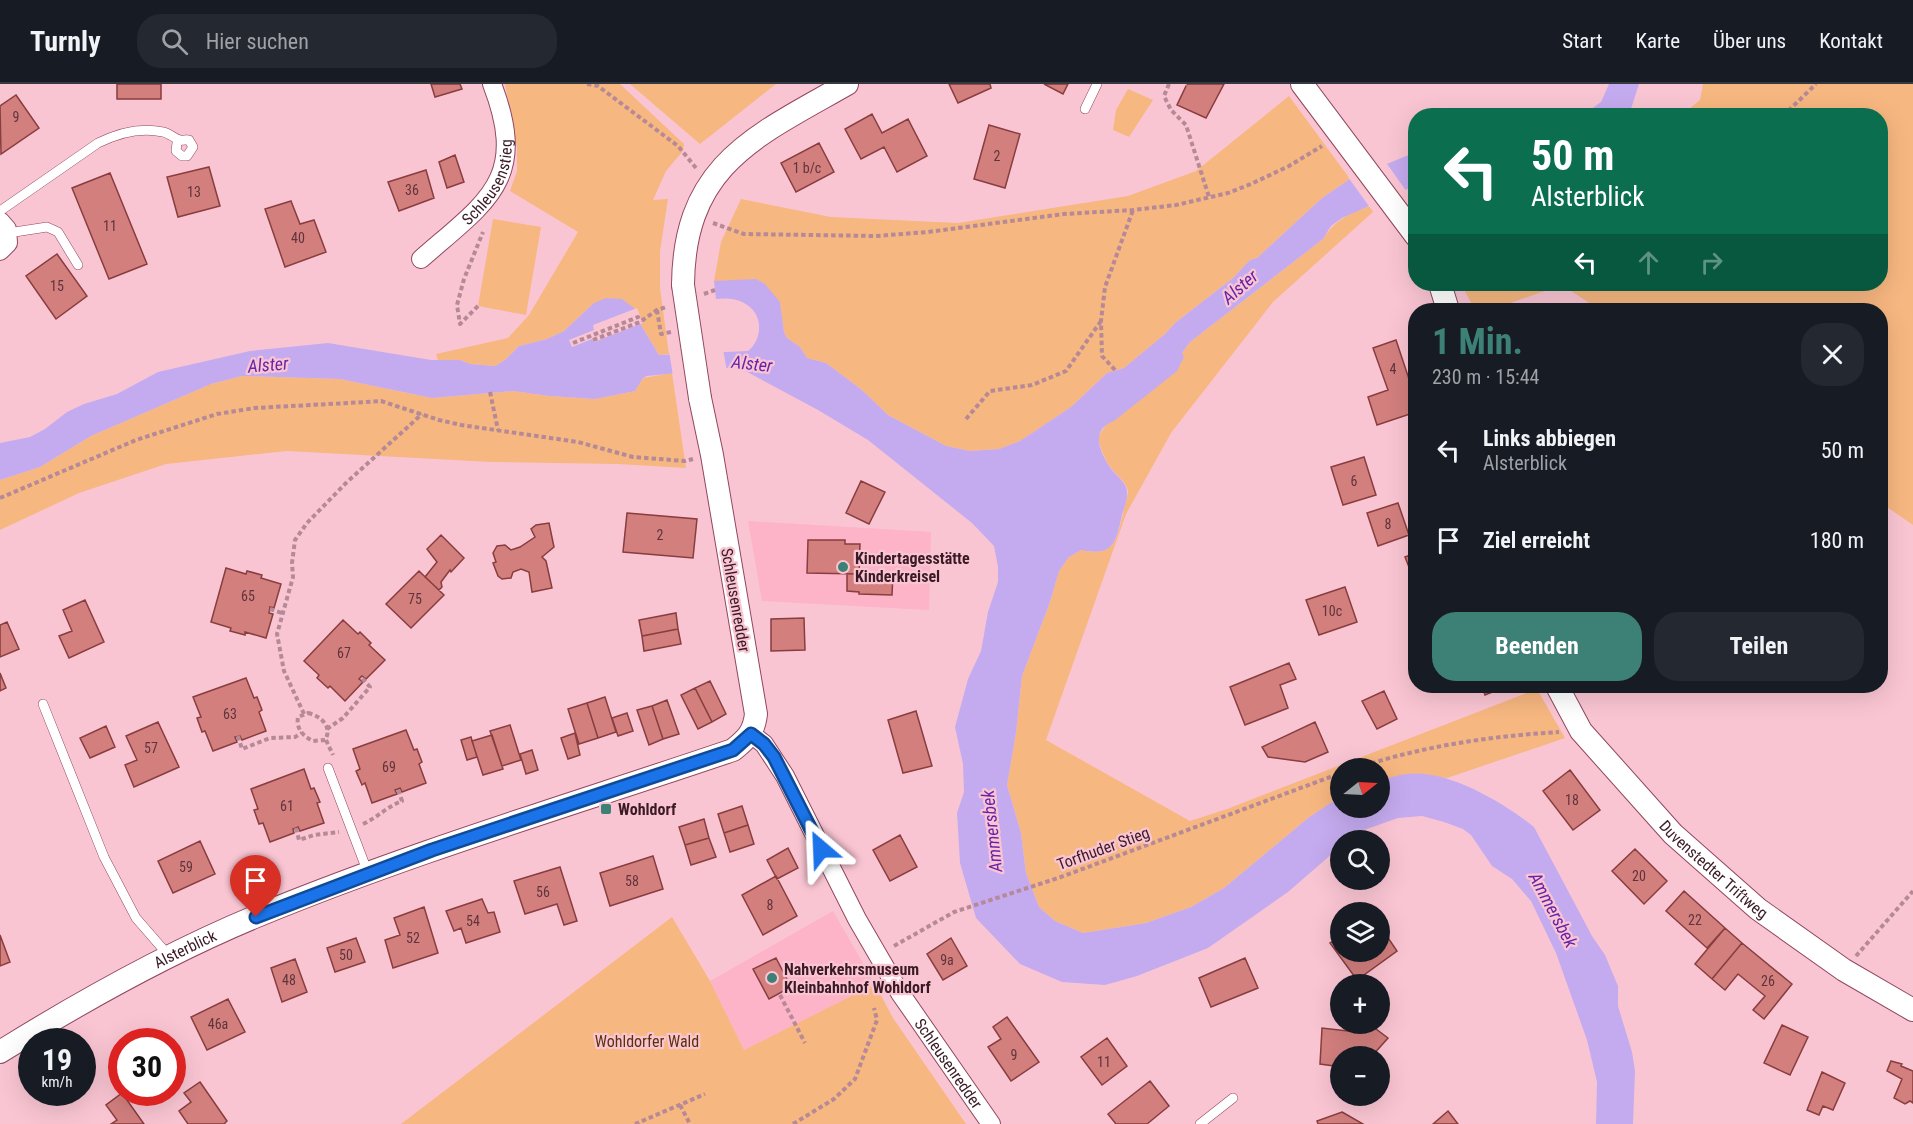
<!DOCTYPE html>
<html lang="de">
<meta charset="utf-8">
<style>
:root{--surface:#171b24;--page:#242831;--text:#f1f3f6;--muted:#9ea1a6;--line:#363941;--accent:#3d8176}
body{margin:0;font-family:"Roboto Condensed",sans-serif;background:var(--page);color:var(--text);height:100vh;display:flex;flex-direction:column;font-size:22px;white-space:nowrap}
*{box-sizing:border-box;margin:0}
p{font-size:20px;color:var(--muted)}
.icon{flex:none;width:33px;height:33px;fill:none;stroke:currentColor;stroke-width:2;stroke-linecap:round;stroke-linejoin:round}
.map{position:relative;flex:1;overflow:hidden}
.sheet{position:absolute;left:1408px;top:219px;width:480px;height:390px;display:flex;flex-direction:column;background:var(--surface);border-radius:24px;box-shadow:0 6px 24px #0002}
.sheet>*{flex:none}
.top-card{position:absolute;left:1408px;top:24px;width:480px;height:183px;border-radius:24px;box-shadow:0 6px 24px #0002;background:#0b6e4f;color:#fff;overflow:hidden}
.needle{width:39px;rotate:72deg}
.buttons{position:absolute;left:1330px;top:674px;display:grid;gap:12px}
.buttons a{display:grid;place-items:center;width:60px;height:60px;border-radius:50%;background:var(--surface);box-shadow:0 6px 24px #0002;font-size:30px}
.speed{position:absolute;left:18px;top:944px;display:flex;gap:12px;font-size:30px;font-weight:700;text-align:center}
.speed>*{display:grid;place-content:center;width:78px;height:78px;border-radius:50%;background:var(--surface);box-shadow:0 6px 24px #0002;line-height:1}
.speed small{font-size:15px;font-weight:400}
.speed .limit{border:9px solid #d22;background:#fff;color:#111}
.pin{position:absolute;display:grid;place-items:center;width:51px;height:51px;color:#fff;margin:-62px -26px;border-radius:50% 50% 50% 0;rotate:-45deg;box-shadow:0 0 6px #0007}
.pin .icon{rotate:45deg}
.me{position:absolute;width:66px;margin:-33px;rotate:334deg;stroke-linejoin:round;filter:drop-shadow(0 0 4px #0008)}
.turn{display:flex;align-items:center;gap:21px;height:126px;padding:0 24px;font-size:27px}
.turn .icon{width:78px;height:78px;stroke-width:2.5}
.turn b{display:block;font-size:42px;line-height:51px}
.lanes{display:flex;align-items:center;height:57px;padding:0 24px;background:#0003;justify-content:center;gap:30px;direction:ltr}
.lanes .off{opacity:.35}
.round{display:grid;place-items:center;flex:none;width:63px;height:63px;border-radius:24px;background:var(--page)}
.head{display:flex;align-items:center;justify-content:space-between;height:102px;padding:0 24px}
h1{font-size:36px;font-weight:700;line-height:45px;color:var(--accent)}
.action{display:flex;gap:12px;margin-top:auto;padding:12px 24px}
.action a{flex:1;height:69px;border-radius:24px;background:var(--accent);color:#fff;font-size:24px;font-weight:700;line-height:69px;text-align:center}
.action a+a{background:var(--page);color:var(--text)}
ul{padding:0;list-style:none}
li{display:flex;align-items:center;gap:18px;height:90px;padding:0 24px}
li div{flex:1}
li b{display:block;font-size:22px}
li em{font-style:normal}
header{display:flex;align-items:center;gap:36px;box-sizing:border-box;height:84px;padding:0 30px;background:var(--surface);border-bottom:2px solid var(--line)}
header strong{font-size:28px}
nav{display:flex;gap:33px;margin-inline-start:auto;font-size:21px}
.search{width:420px;height:54px;background:var(--page);display:flex;align-items:center;gap:15px;box-sizing:border-box;padding:0 21px;border-radius:24px;color:var(--muted);font-size:22px}
.map>svg:first-child{display:block}
.built{fill:#fdb3c8}
.green{fill:#f7b781}
.water{fill:#c4abef}
.pier{fill:#fac5d3}
.building{fill:#d27f7e;stroke:#883d3e;stroke-width:1.5}
.lines{fill:none;stroke-linecap:round;stroke-linejoin:round}
.service-casing{stroke:#90475f;stroke-width:10}
.minor-casing{stroke:#90475f;stroke-width:20}
.tertiary-casing{stroke:#90475f;stroke-width:24}
.path{stroke:#b68996;stroke-width:4;stroke-dasharray:4.5 3;stroke-linecap:butt}
.service{stroke:#fff;stroke-width:9}
.minor{stroke:#fff;stroke-width:18}
.tertiary{stroke:#fff;stroke-width:22}
.tertiary-bridge-casing{stroke:#90475f;stroke-width:24;stroke-linecap:butt}
.tertiary-bridge{stroke:#fff;stroke-width:22}
.route-casing{stroke:#114b97;stroke-width:15}
.route{stroke:#1a73e8;stroke-width:10}
.poi-dot{fill:#3d8176;stroke:#fac5d3;stroke-width:2}
.labels{text-anchor:middle;stroke-width:4.5;stroke-linejoin:round;paint-order:stroke}
.number-label{font-size:14px;fill:#60343b}
.street-label{font-size:16px;fill:#3a1b25;stroke:#fac5d3}
.poi-label{font-size:16px;font-weight:bold;fill:#3a1b25;stroke:#fac5d3;text-anchor:start}
.park-label{font-size:16px;fill:#593207;stroke:#fac5d3}
.water-label{font-size:18px;font-style:italic;fill:#6625a8;stroke:#fac5d3}
</style>
<header>
<strong>Turnly</strong>
<div class="search"><svg class="icon" aria-label="search" viewBox="0 0 24 24"><circle cx="10" cy="10" r="6"/><path d="M15 15l6 6"/></svg>Hier suchen</div>
<nav><a>Start</a><a>Karte</a><a>Über uns</a><a>Kontakt</a></nav>
</header>
<div class="map">
<svg width="1913" height="1040" viewBox="0 0 1913 1040">
<rect width="100%" height="100%" fill="#fac5d3"/>
<!-- built -->
<path class="built" d="M748,437l183,11 -2,78 -167,-9z
M833,827l42,73 -131,66 -34,-69z"/>
<!-- green -->
<path class="green" d="M505,0h115l64,60 -1,7 -17,20 -13,29 15,-1 -8,52v37l9,66 -10,1 -18,-30 -7,-17 -40,-5 -30,28 -17,8 -28,7 -14,14 -10,6 -25,-2 -10,-4h-22l-2,-6 72,-16 21,-23 49,-83 -68,-41 7,-20v-23z
M630,0h146l-76,60z
M1703,0h210v441l-32,-22v-193h-281l-38,-25 -72,25h-15l-14,-26h420v-168l-199,-1 18,-15z
M1128,5l25,11 -24,37 -16,-7 3,-20z
M1289,12l61,83 -28,19 -65,60 -7,2 -17,18 -58,45 -10,11 -41,34 -17,5 -36,34 -51,34 -21,8 -29,2 -24,-5 -58,-31 -26,-25 -36,-27 -19,-5 -7,-11 -13,-9 -3,-6 -4,-29 -66,-22 7,-39 20,-43 90,18 127,6 170,-27 68,-25z
M1370,122l3,6 -100,90 -102,131 -45,81 -80,226 144,81 37,-12 310,-120 28,49 -118,40 -38,-4 -29,6v-12h-39v28l-33,22 -84,70 -33,19 -45,16 -63,10 -28,-12 -16,-14 -13,-34 -5,-40 -14,-48 9,-52 6,-57 28,-74 9,-31 10,-14 12,-7c34,7 35,-9 42,-36 1,-7 5,-17 5,-23 -2,-10 -12,-16 -17,-23 -7,-10 -11,-20 -13,-31l8,-13 8,-4 68,-67 8,-11 133,-103c12,-19 27,-26 47,-33z
M493,135l48,8 -15,88 -48,-9z
M672,289l14,95 -68,-4 -127,-2 -204,-11 -121,13 -87,29 -79,37v-50l40,-13 51,-31 120,-52 31,-8 98,3 92,19 81,-7 36,5 46,3 40,-8 8,-13z
M672,833l38,64 34,69 131,-66 18,34 73,106h-565z"/>
<!-- water -->
<path class="water" d="M1609,0h30l-10,31h-46l18,-13z
M1416,68v33l-74,33 -11,8 -8,13 -133,103 -8,11 2,4 -7,14 -63,50c-25,9 -14,32 -2,49 5,6 15,13 15,22 1,7 -3,16 -5,23 -6,27 -8,42 -41,35l-12,7 -10,14 -9,31 -28,74 -6,57 -9,52 14,48 5,40 13,34 16,14 28,12 63,-10 45,-16 33,-19 84,-70 33,-22v11h39v-27c9,-2 18,-5 27,-6 41,-5 97,29 127,53l58,109 13,19 13,31v20l14,46 3,19 -2,53h-37l1,-42 -10,-42 -31,-87 -25,-52 -19,-22 -20,-13 -21,-31 -8,-6 -19,-7 -22,-6 -24,2 -34,12 -15,10h-8v6l-53,46 -80,56 -71,28 -32,9 -43,-3 -42,-18 -44,-46 -16,-55 -3,-50 7,-21 -1,-28 -8,-37 13,-48 13,-28 7,-39 10,-30v-15l-4,-21 -22,-23 -104,-83 -50,-30 -80,-43 -91,9 -4,2 -8,13 -40,8 -46,-3 -36,-5 -81,7 -92,-19 -98,-3 -31,8 -120,52 -51,31 -40,13v-37l30,-6 15,-8 22,-17 17,-8 33,-10 41,-22 92,-21 78,-8 103,17h29l10,4 25,2 10,-6 14,-14 28,-7 17,-8 30,-28 12,-5 16,1 12,9 7,17 18,30 89,-4c15,-12 16,-38 -4,-48 -9,-5 -18,-5 -28,-4l-2,-18 42,-2 9,5 15,18 4,30 3,6 13,9 7,11 19,5 36,27 26,25 58,31 24,5 29,-2 21,-8 51,-34 36,-34 17,-5 41,-34 10,-11 58,-45 17,-18 7,-2 65,-60 28,-19z"/>
<!-- pier -->
<path class="pier" d="M1385,77l22,31 -36,17 -23,-32z
M637,224l6,15 -49,19 -2,-3 -20,8 -3,-7 25,-10 -1,-5z
M723,265l4,22 -54,5 -4,-25z"/>
<!-- building -->
<path class="building" d="M117,0h44v15h-44z
M431,0h29l2,5 -27,8z
M949,0h41l1,4 -33,15z
M1044,0h24l-5,10z
M1187,0h37l-18,34 -29,-13z
M16,11l23,33 -38,26 -1,-48z
M872,30l10,19 26,-14 19,37 -30,16 -13,-25 -23,12 -16,-30z
M989,41l31,9 -15,54 -31,-9z
M819,59l15,29 -38,20 -15,-29z
M455,71l9,27 -17,6 -8,-26z
M209,83l11,39 -42,11 -11,-40z
M426,86l8,28 -35,13 -11,-29z
M110,89l37,91 -38,15 -37,-91z
M291,117l9,23 14,-4 12,32 -41,15 -20,-58z
M57,170l30,42 -31,23 -30,-43z
M1396,256l20,60v12l-39,13 -9,-28 20,-7 -15,-42z
M1364,373l12,38 -33,10 -12,-38z
M861,397l24,11 -16,32 -23,-11z
M1398,419l11,32 -31,11 -11,-33z
M627,429l70,6 -4,39 -70,-6z
M549,439l5,24 -12,10 4,4 6,27 -20,4 -3,-20 -8,-3 -8,3 -2,6 -9,1 -4,-3 -5,-13 3,-1 -3,-9 4,-7 8,-1 6,5 9,-3 15,-10 -4,-8 5,-4z
M441,451l23,23 -13,14 -1,-2 -9,12 1,5 -3,3 -14,-13 12,-15 -10,-13z
M808,456h37v4h15l-1,30 -52,-1z
M1416,469v32l-11,-28z
M226,484l20,6 1,-3 15,4 -1,3 20,6 -7,24 -4,-1 -1,6 4,1 -7,24 -21,-6v3l-15,-4 1,-3 -20,-6z
M419,487l25,24 -33,33 -25,-24z
M847,490h46l-1,21 -33,-1v-2l-12,-1z
M1345,503l12,35 -38,13 -13,-35z
M85,516l19,42 -35,16 -10,-22 13,-5 -9,-21z
M676,529l2,16 -36,7 -3,-16z
M804,534l1,32 -34,1v-32z
M343,536l15,14 2,-2 11,11 -2,2 16,15 -19,19 -4,-3 -3,3 4,3 -18,19 -15,-15 -2,2 -11,-10 2,-3 -15,-14z
M7,538l12,27 -19,8v-32z
M678,545l3,15 -37,7 -2,-15z
M1289,579l7,16 -16,6 8,23 -43,17 -15,-38z
M0,589l6,15 -6,3z
M246,594l8,20 3,-1 5,13 -3,2 7,19 -24,9 -2,-4 -5,1 2,5 -24,9 -8,-20 -3,1 -5,-14 4,-1 -8,-20z
M710,597l16,33 -14,8 -17,-34z
M1482,602h25l-22,9z
M695,604l17,34 -14,7 -17,-34z
M1384,607l13,28 -20,10 -15,-28z
M605,613l11,35 -18,6 -11,-35z
M667,616l12,34 -16,5 -11,-33z
M587,619l11,35 -19,6 -11,-35z
M652,622l11,33 -14,6 -12,-35z
M916,627l16,55 -29,7 -15,-53z
M627,629l6,18 -15,5 -6,-18z
M158,638l21,45 -45,20 -9,-22 12,-5 -11,-24z
M1315,638l13,30 -23,10 -37,-5 -6,-10z
M510,641l11,35 -19,6 -12,-35z
M106,642l9,21 -25,11 -10,-20z
M406,646l8,20 3,-1 5,13 -3,2 7,19 -24,9 -2,-4 -2,1 -3,1 2,4 -25,9 -7,-20 -3,2 -6,-14 4,-2 -7,-20z
M575,649l5,22 -12,4 -7,-21z
M492,651l11,34 -20,6 -11,-34z
M471,653l6,20 -10,3 -6,-20z
M532,666l6,20 -12,4 -6,-20z
M304,685l7,20 3,-1 6,14 -3,1 7,20 -24,8 -2,-4 -2,1 -3,1 1,4 -24,9 -7,-19 -4,1 -5,-14 4,-1 -7,-20z
M1570,686l30,40 -27,20 -30,-39z
M742,722l6,19 -24,8 -6,-19z
M704,735l5,19 -24,7 -6,-18z
M748,741l6,19 -24,8 -6,-19z
M900,751l17,32 -27,14 -17,-31z
M709,754l7,19 -25,8 -6,-20z
M200,757l15,33 -42,19 -15,-32z
M788,764l10,20 -21,11 -10,-19z
M1635,765l32,32 -23,23 -32,-33z
M653,772l10,33 -53,17 -10,-33z
M560,783l17,54 -13,4 -7,-21 -32,10 -11,-33z
M776,792l21,40 -34,19 -21,-40z
M1684,807l41,37 -18,20 -41,-37z
M482,815l6,14 6,-1 6,20 -34,11 -5,-15 -7,3 -8,-20z
M424,823l14,46 -45,15 -8,-28 15,-5 -6,-17z
M1380,842l17,25 -40,29 -27,-37 11,-7v15h39z
M1725,844l17,15 -30,36 -17,-15z
M0,851l10,27 -10,4z
M356,854l9,24 -30,10 -8,-24z
M951,854l16,28 -24,14 -16,-26z
M1742,859l50,41 -28,35 -11,-9 12,-14 -27,-22 -13,16 -13,-11z
M776,874l15,29 -22,12 -16,-30z
M1245,874l13,30 -47,19 -12,-29z
M295,875l12,33 -25,10 -11,-34z
M228,915l17,33 -38,18 -16,-33z
M1007,933l32,45 -28,19 -23,-34 13,-8 -8,-12z
M1355,939h13l20,15 -16,18h-31v11l-21,-3 2,-36 26,3z
M1782,941l26,12 -18,38 -26,-12z
M1107,954l20,28 -25,19 -21,-28z
M1891,977l11,3 -1,2 12,5v32l-3,-2 -5,3 -11,-6 8,-19 -15,-8z
M1822,988l23,11 -12,27 -10,-4 -4,9 -12,-5z
M1150,997l19,25 -22,18h-31l-8,-10z
M200,998l27,39 -3,3h-36l-9,-13 12,-9 -7,-9z
M122,1009l22,31h-33l6,-4 -11,-15z
M1448,1027l10,13h-25z
M1342,1028l21,12h-45l-1,-3z"/>
<g class="lines">
<defs>
<path id="service" d="M1085,25l12,-25
M0,127l98,-68c20,-10 43,-16 65,-11 6,1 12,7 17,8 3,1 6,-1 9,0l4,7 -6,9h-5l-6,-5 1,-8 3,-3
M8,149l39,-6 11,5 20,33
M43,620l61,153 32,61 33,38
M328,684l40,105
M1200,1040l33,-26"/>
<g id="minor">
<path d="M0,137l7,8 1,14 -8,8"/>
<path id="s1" d="M421,175c66,-58 108,-79 71,-175"/>
<path id="s2" d="M751,650l13,10 21,32 72,143 43,74 91,131"/>
</g>
<g id="tertiary">
<path d="M1302,0l114,152"/>
<path d="M1440,200l8,26"/>
<path d="M683,201c1,-121 73,-149 164,-201"/>
<path id="s3" d="M1557,602l24,45 92,103 85,75 86,61 69,40"/>
<path id="s4" d="M0,968c82,-51 168,-99 257,-136 155,-64 317,-112 476,-166 14,-11 21,-18 23,-36l-44,-259 -12,-57"/>
</g>
</defs>
<!-- service casing -->
<use href="#service" class="service-casing"/>
<!-- minor casing -->
<use href="#minor" class="minor-casing"/>
<!-- tertiary casing -->
<use href="#tertiary" class="tertiary-casing"/>
<!-- path -->
<path class="path" d="M587,0l11,2 80,60 18,22
M1169,0l-5,12 7,14 15,15 23,72
M1186,0h1
M1783,32l33,-32
M713,139l31,11 132,2 52,-4 136,-18 69,-4 43,-5 52,-12 23,-9 38,-18 33,-20
M704,210l11,-4
M478,222l-18,18 -3,-19 7,-26 19,-47
M657,226l4,24 10,-2
M593,256l47,-18 17,-12 9,-3
M573,259l65,-26 2,5
M1115,286l-13,-14 -1,-35 4,-34 28,-77
M490,308l8,38
M966,335l24,-28 42,-6 34,-14 35,-50
M0,414l136,-58 81,-26 38,-6 111,-6 15,-1 58,19 22,5 117,17 55,15 52,4 8,-2
M270,525l12,4
M308,629c13,3 25,14 17,27l-12,1c-10,-5 -17,-12 -15,-24z
M304,630l-20,-43 -7,-37 16,-57 -1,-14 3,-23 12,-17 39,-40 76,-69
M327,645l16,-11 27,-31 -9,-10
M238,652l4,13 28,-11 25,-1 7,-4
M326,656l7,15
M1357,684c65,-22 135,-32 202,-36
M363,740c15,-7 25,-18 39,-23l-4,-12
M296,744l3,12 15,-5 25,-3
M894,862l60,-34 107,-35 280,-104
M1856,872l57,-65
M780,911l25,48
M680,1021l10,19
M635,1040l70,-30
M793,1040l41,-25 21,-20 22,-59 -3,-12"/>
<!-- service -->
<use href="#service" class="service"/>
<!-- minor -->
<use href="#minor" class="minor"/>
<!-- tertiary -->
<use href="#tertiary" class="tertiary"/>
<defs>
<path id="tertiary-bridge" d="M683,201l17,113"/>
</defs>
<!-- tertiary-bridge casing -->
<use href="#tertiary-bridge" class="tertiary-bridge-casing"/>
<!-- tertiary-bridge -->
<use href="#tertiary-bridge" class="tertiary-bridge"/>
</g>
<g class="lines">
<defs>
<path id="route" d="M256,833l176,-67 301,-100 18,-16 13,10 10,13 47,92"/>
</defs>
<!-- route casing -->
<use href="#route" class="route-casing"/>
<!-- route -->
<use href="#route" class="route"/>
</g>
<!-- markers -->
<g class="poi-dot">
<circle cx="843" cy="483" r="6"/>
<rect x="600" y="719" width="12" height="12" rx="3"/>
<circle cx="772" cy="894" r="6"/>
</g>
<g class="labels">
<!-- number labels -->
<g class="number-label">
<text x="16" y="38">9</text>
<text x="997" y="77">2</text>
<text x="807" y="89">1 b/c</text>
<text x="412" y="111">36</text>
<text x="194" y="113">13</text>
<text x="110" y="147">11</text>
<text x="298" y="159">40</text>
<text x="57" y="207">15</text>
<text x="1393" y="290">4</text>
<text x="1354" y="402">6</text>
<text x="1388" y="445">8</text>
<text x="660" y="456">2</text>
<text x="248" y="517">65</text>
<text x="415" y="520">75</text>
<text x="1332" y="532">10c</text>
<text x="344" y="574">67</text>
<text x="230" y="635">63</text>
<text x="151" y="669">57</text>
<text x="389" y="688">69</text>
<text x="1572" y="721">18</text>
<text x="287" y="727">61</text>
<text x="186" y="788">59</text>
<text x="1639" y="797">20</text>
<text x="632" y="802">58</text>
<text x="543" y="813">56</text>
<text x="770" y="826">8</text>
<text x="1695" y="841">22</text>
<text x="473" y="842">54</text>
<text x="413" y="859">52</text>
<text x="346" y="876">50</text>
<text x="947" y="881">9a</text>
<text x="289" y="901">48</text>
<text x="1768" y="902">26</text>
<text x="218" y="945">46a</text>
<text x="1014" y="976">9</text>
<text x="1104" y="983">11</text>
</g>
<!-- street labels -->
<g class="street-label">
<text dy="6" stroke="none"><textPath href="#s1" startOffset="105">Schleusenstieg</textPath></text>
<text transform="translate(736 516) rotate(80)" y="6">Schleusenredder</text>
<text transform="translate(1103 764) rotate(-20)" y="6">Torfhuder Stieg</text>
<text dy="6" stroke="none"><textPath href="#s3" startOffset="243">Duvenstedter Triftweg</textPath></text>
<text dy="6" stroke="none"><textPath href="#s4" startOffset="212">Alsterblick</textPath></text>
<text dy="6" stroke="none"><textPath href="#s2" startOffset="386">Schleusenredder</textPath></text>
</g>
<!-- poi labels -->
<g class="poi-label">
<text x="855" y="480">Kindertagesstätte<tspan x="855" dy="18">Kinderkreisel</tspan></text>
<text x="618" y="731">Wohldorf</text>
<text x="784" y="891">Nahverkehrsmuseum<tspan x="784" dy="18">Kleinbahnhof Wohldorf</tspan></text>
</g>
<!-- park labels -->
<g class="park-label">
<text x="647" y="963">Wohldorfer Wald</text>
</g>
<!-- water labels -->
<g class="water-label">
<text transform="translate(1240 203) rotate(-41)" y="6">Alster</text>
<text transform="translate(752 280) rotate(6)" y="6">Alster</text>
<text transform="translate(268 281) rotate(-5)" y="6">Alster</text>
<text transform="translate(992 747) rotate(-96)" y="6">Ammersbek</text>
<text transform="translate(1553 826) rotate(62)" y="6">Ammersbek</text>
</g>
</g>
</svg>
<div class="buttons">
<a><svg class="needle" viewBox="-14 -14 28 28"><path d="M0-13l5 13h-10z" fill="#e53935"/><path d="M0 13l5-13h-10z" fill="#9ea1a6"/></svg></a>
<a><svg class="icon" aria-label="search" viewBox="0 0 24 24"><circle cx="10" cy="10" r="6"/><path d="M15 15l6 6"/></svg></a>
<a><svg class="icon" aria-label="layers" viewBox="0 0 24 24"><path d="M12 4l9 5-9 5-9-5zM3 14l9 5 9-5"/></svg></a>
<a>+</a>
<a>−</a>
</div>
<div class="speed"><div>19<small>km/h</small></div><div class="limit">30</div></div>
<div class="pin" style="left:256px;top:833px;background:#d93025"><svg class="icon" aria-label="arrive" viewBox="0 0 24 24"><path d="M6 21V4h12l-3 4 3 4H6"/></svg></div>
<svg class="me" style="left:821px;top:765px" viewBox="-20 -20 40 40"><path d="M0-17L14 15 0 8-14 15z" fill="#1a73e8" stroke="#fff" stroke-width="4"/></svg>
<div class="top-card">
<div class="turn"><svg class="icon" aria-label="left" viewBox="0 0 24 24"><path d="M17 20v-9H6M10 6l-5 5 5 5"/></svg><div><b>50 m</b>Alsterblick</div></div>
<div class="lanes"><svg class="icon" aria-label="left" viewBox="0 0 24 24"><path d="M17 20v-9H6M10 6l-5 5 5 5"/></svg><svg class="icon off" aria-label="ahead" viewBox="0 0 24 24"><path d="M12 20V5M6 11l6-6 6 6"/></svg><svg class="icon off" aria-label="right" viewBox="0 0 24 24"><path d="M7 20v-9h11M14 6l5 5-5 5"/></svg></div>
</div>
<section class="sheet">
<div class="head"><div><h1>1 Min.</h1><p>230 m · 15:44</p></div><a class="round"><svg class="icon" aria-label="close" viewBox="0 0 24 24"><path d="M6 6l12 12M18 6L6 18"/></svg></a></div>
<ul>
<li><svg class="icon" aria-label="left" viewBox="0 0 24 24"><path d="M17 20v-9H6M10 6l-5 5 5 5"/></svg><div><b>Links abbiegen</b><p>Alsterblick</p></div><em>50 m</em></li>
<li><svg class="icon" aria-label="arrive" viewBox="0 0 24 24"><path d="M6 21V4h12l-3 4 3 4H6"/></svg><div><b>Ziel erreicht</b></div><em>180 m</em></li>
</ul>
<div class="action"><a>Beenden</a><a>Teilen</a></div>
</section>
</div>
